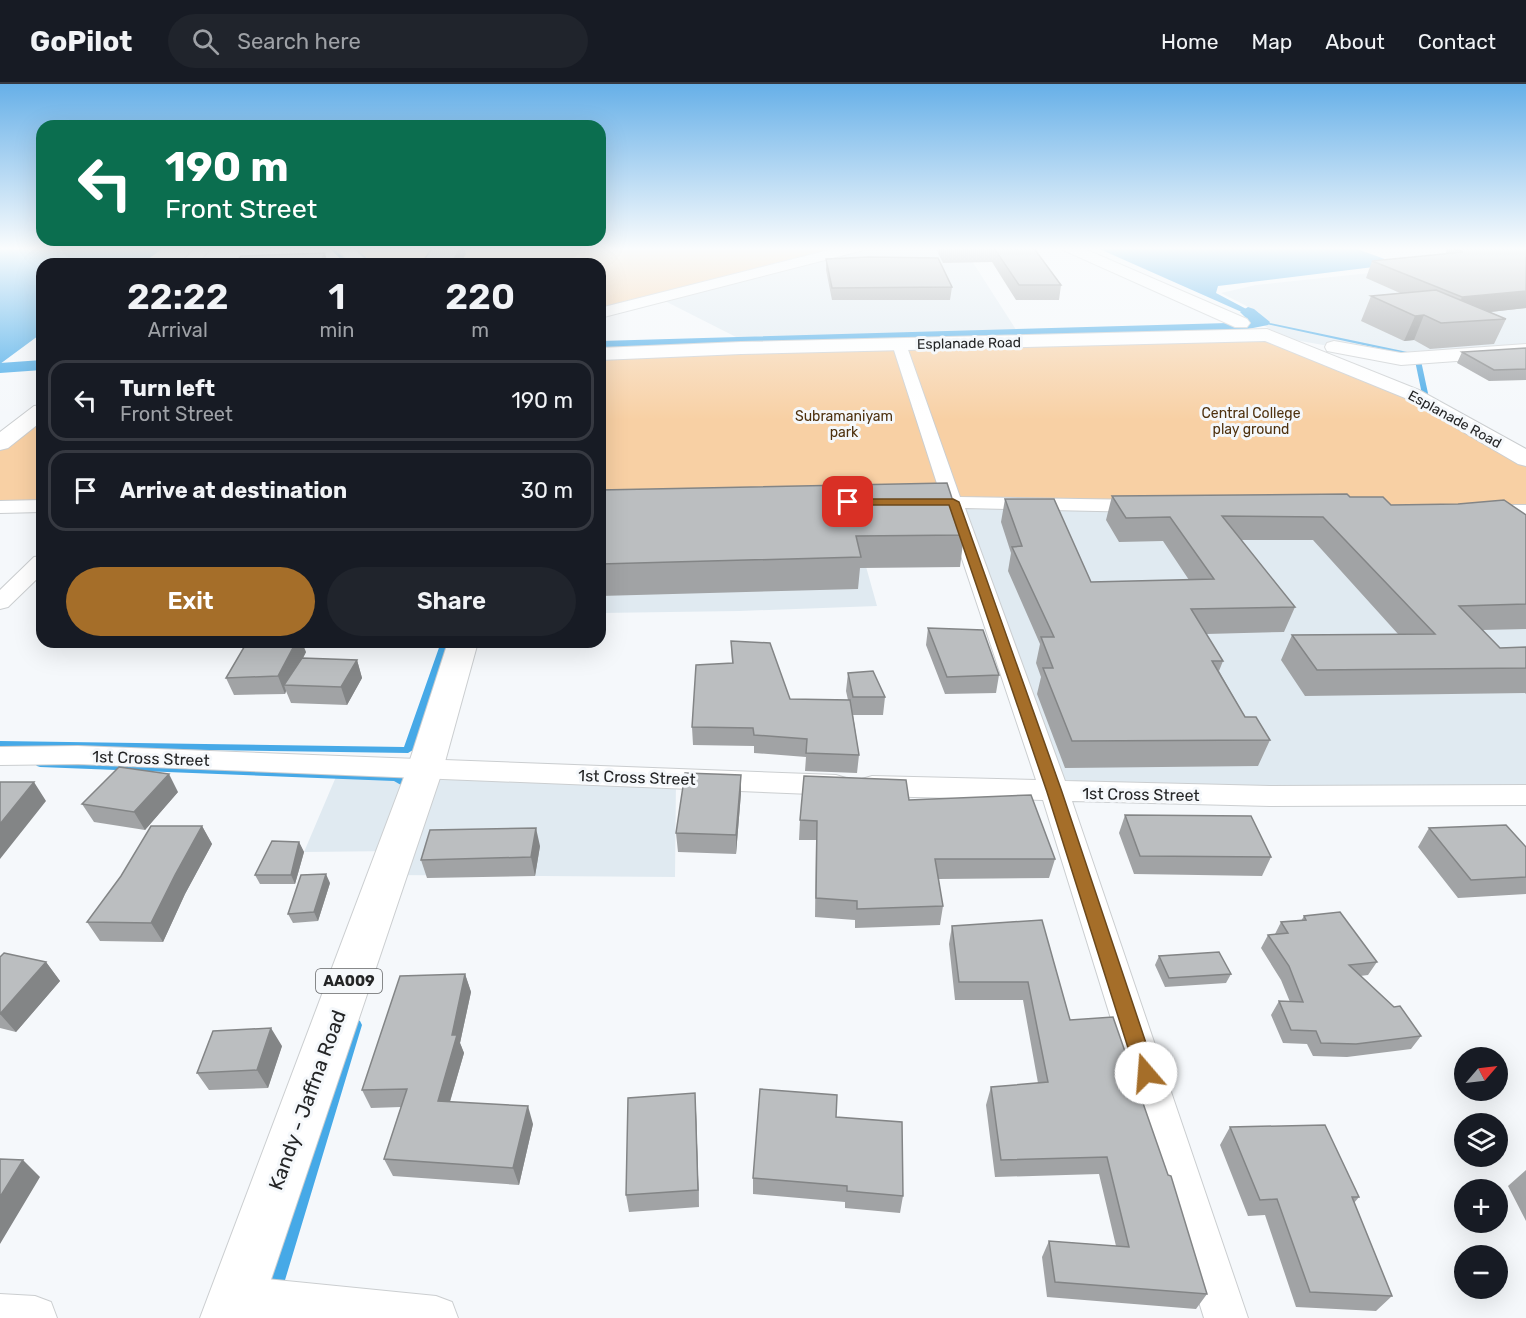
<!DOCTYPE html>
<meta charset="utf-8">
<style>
:root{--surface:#171b24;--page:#20242c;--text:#f1f3f6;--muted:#9ea1a6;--line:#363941;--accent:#a56e29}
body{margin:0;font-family:Rubik,sans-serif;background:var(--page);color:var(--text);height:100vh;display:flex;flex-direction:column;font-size:22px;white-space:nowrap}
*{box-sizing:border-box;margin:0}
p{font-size:20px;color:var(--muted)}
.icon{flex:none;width:33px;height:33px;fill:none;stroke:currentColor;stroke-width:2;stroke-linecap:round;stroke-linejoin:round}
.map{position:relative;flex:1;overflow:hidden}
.drawer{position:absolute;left:36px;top:174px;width:570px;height:390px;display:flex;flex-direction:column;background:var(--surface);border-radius:18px;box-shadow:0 6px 24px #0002}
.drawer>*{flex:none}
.guide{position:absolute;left:36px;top:36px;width:570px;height:126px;border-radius:18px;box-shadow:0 6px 24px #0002;background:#0b6e4f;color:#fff;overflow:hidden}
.needle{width:39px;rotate:62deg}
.fabs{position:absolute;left:1454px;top:963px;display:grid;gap:12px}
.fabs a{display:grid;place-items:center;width:54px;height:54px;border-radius:50%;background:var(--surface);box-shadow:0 6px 24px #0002;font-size:30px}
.pin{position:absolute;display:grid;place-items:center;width:51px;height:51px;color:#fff;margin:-26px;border-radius:12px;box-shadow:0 3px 9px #0006}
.me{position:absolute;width:66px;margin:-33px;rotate:342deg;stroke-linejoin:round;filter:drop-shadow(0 0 4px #0008)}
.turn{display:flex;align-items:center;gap:21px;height:126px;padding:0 30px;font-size:27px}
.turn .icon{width:78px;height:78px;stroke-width:2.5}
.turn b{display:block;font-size:42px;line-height:51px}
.eta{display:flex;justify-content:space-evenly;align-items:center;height:102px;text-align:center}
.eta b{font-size:36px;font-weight:600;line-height:42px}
.button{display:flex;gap:12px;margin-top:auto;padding:12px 30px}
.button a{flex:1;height:69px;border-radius:36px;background:var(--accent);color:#fff;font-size:24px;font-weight:600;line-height:69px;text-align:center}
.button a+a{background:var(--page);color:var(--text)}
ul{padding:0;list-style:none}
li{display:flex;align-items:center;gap:18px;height:81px;margin:0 12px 9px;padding:0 18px;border:3px solid var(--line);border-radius:18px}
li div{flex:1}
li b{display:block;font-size:22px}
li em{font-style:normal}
header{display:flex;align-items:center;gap:36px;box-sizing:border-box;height:84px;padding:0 30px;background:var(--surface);border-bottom:2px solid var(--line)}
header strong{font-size:28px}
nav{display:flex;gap:33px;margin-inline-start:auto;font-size:21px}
.search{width:420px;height:54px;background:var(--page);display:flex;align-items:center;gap:15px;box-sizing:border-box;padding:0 21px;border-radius:33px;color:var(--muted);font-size:22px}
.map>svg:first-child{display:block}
.built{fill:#e0eaf1}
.green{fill:#f8d0a4}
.water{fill:#46a9e7}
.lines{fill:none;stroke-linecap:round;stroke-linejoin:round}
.stream{fill:#46a9e7;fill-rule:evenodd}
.canal{fill:#46a9e7;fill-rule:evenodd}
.street-casing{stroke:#cbced0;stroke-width:2}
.secondary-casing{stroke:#cbced0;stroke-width:2}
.primary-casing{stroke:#cbced0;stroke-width:2}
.highway-casing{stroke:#cbced0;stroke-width:2}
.street{fill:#fff;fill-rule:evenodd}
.secondary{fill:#fff;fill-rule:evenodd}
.primary{fill:#fff;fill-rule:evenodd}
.highway{fill:#fff;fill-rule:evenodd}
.wall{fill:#a1a3a5}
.shaded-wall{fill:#838586}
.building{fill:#bbbec0;stroke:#838586;stroke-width:1.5}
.route{fill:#a56e29;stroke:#6b481b;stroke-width:1.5}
.labels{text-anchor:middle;stroke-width:6;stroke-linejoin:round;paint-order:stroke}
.far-street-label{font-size:14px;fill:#242526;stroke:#f5f8fb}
.far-park-label{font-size:14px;fill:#4e310e;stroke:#f5f8fb}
.shield{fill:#f5f8fb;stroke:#636466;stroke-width:1.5}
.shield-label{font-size:15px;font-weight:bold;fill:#242526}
.street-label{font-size:16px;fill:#242526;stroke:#f5f8fb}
.near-street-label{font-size:20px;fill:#242526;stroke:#f5f8fb}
</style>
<header>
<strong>GoPilot</strong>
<div class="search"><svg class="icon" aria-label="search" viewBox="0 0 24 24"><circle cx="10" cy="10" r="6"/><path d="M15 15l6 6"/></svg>Search here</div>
<nav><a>Home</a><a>Map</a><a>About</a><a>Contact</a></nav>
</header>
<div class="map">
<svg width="1526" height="1234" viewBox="0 0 1526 1234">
<rect width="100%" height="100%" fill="#f5f8fb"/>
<!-- built -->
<path class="built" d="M859,163h104l61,95 -283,6 1,-6 -6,-5 -77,-39z
M1526,180v86l-125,9 -134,-24 4,-5 -21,-14 10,-3 -39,-20 35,-8 114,-12z
M848,418l29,104 -137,5 -140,2v-108z
M953,418l573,9v284l-471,-2z
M341,681l335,13 -1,99 -288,-2 8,-24 -91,1z"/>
<!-- green -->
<path class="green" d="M343,163h497l6,3 -246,63v-49h-239z
M1267,251l145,59 114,65v52l-926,-6v-151z
M42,327v95l-42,1v-64z"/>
<!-- water -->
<path class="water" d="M0,163h165l-24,17h-99v69l-42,31z
M1095,163h257l46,17 -180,22 -2,7 36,19 -8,1z"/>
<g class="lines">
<!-- stream -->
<path class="stream" d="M328,163h4l19,17h-5z
M350,163h4l19,17h-5z
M1260,237l157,33 3,2 9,42 4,3 -3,2 -7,-4 -9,-43 -152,-33h-2z
M441,558h8l-36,108 -5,3 -408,-6v-6l404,6z
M40,677l356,14 14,7 2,2 -3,6h-8l-1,-2 1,-3 -7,-4 -354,-14 -3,-1 -2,-2 2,-2z
M356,935l4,2 2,4 -80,265 -3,5 -5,3 -5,-3 -3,-5 84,-265 2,-4z"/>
<!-- canal -->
<path class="canal" d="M1248,223l6,2 16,13 -2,3 -40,8 -628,18v-10l628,-18 20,-3 -8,-8z
M42,276v10l-42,3v-10z"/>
<defs>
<path id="street" d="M899,256l7,4 54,153 183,3 7,2 3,4 -3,4 -7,2 -178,-4 100,273 205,5 256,-1v20l-256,1 -198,-5 176,517h-44l-161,-518 -171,-4 -10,-3 -4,-7 4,-7 10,-3 164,4 -91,-272 -13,-2 -3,-4 3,-4 9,-2 -49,-152z
M42,416v12l-42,1v-12z
M1485,421h41v12l-48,-2 -3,-4 3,-4z
M42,472v18l-34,33 -8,2v-19l34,-33z
M78,662l758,29 10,3 4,7 -4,7 -10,3 -758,-31 -78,1v-18z
M236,1192l200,20 16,6 6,16h-227l-10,-5 -7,-15 7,-15z
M0,1210l35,2 16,6 6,16h-57z"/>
<path id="secondary" d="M196,163h16l-15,17h-17z
M1061,163h19l167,72 3,4 -3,4h-12l-172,-77z
M1267,245l152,61 107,59v17l-8,-2 -113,-66 -140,-57 -524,13 -141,6v-12l141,-6z
M1334,257l67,12 125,-9v12l-125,9 -74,-14 -2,-4 2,-4z
M42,321v16l-34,27 -8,2v-18l34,-26z"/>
<path id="primary" d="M335,163h17l17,17h-17z"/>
<path id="highway" d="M841,163h26l-3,3 -264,68v-10z
M448,558h30l-35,127 -185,549h-58l207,-549z"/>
</defs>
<!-- street casing -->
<use href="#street" class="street-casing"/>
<!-- secondary casing -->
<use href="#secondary" class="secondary-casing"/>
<!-- primary casing -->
<use href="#primary" class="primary-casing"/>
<!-- highway casing -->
<use href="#highway" class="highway-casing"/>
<!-- street -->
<use href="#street" class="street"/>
<!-- secondary -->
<use href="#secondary" class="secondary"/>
<!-- primary -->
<use href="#primary" class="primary"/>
<!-- highway -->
<use href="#highway" class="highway"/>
</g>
<!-- wall -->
<path class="wall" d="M935,163h98l28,38 -2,15h-43l-24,-38 -49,1z
M1445,163h81v61l-36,4 16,7 -12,25 -64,5 -16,-9 -10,1 -43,-20 10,-25 29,-3 -34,-15 6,-17 73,-7 3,-6z
M826,175l126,28 -2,13h-118l-6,-30z
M1526,264v32l-37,1 -32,-18 5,-11z
M600,406l364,45 -4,32 -100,1 -2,21 -258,7z
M1112,412l238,1 41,8 135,10v114l-44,1 18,18 26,-1v47l-1,-1 -220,3 -24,-36 11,-25 106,-1 -85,-94h-72l54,67 -11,25 -78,2 17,27 -4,10 26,46 25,23 -12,26 -193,2 -28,-74 4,-17 -5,-14 4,-19 -32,-73 3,-18 -10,-31 4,-23 86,83 98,-2 -26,-39 -44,1 -13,-22z
M928,544l71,47 -3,18 -51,1 -19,-49z
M731,557l59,58 58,1 -2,-9 2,-18 37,24 -2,18h-30l6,40 -2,18 -52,-2 1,-14 -52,-4v-7l-61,-1 -1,-18 40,-64z
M306,568l-3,6 54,2 5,18 -15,27 -56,-2 -5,-12 -1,3 -51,1 -8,-17z
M178,708l-33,38 -51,-8 -12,-18z
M741,709l-5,61 -58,-2 -2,-19z
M909,716l146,59 -6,19 -111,1 5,27 -3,19 -85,3v-8l-40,-3 1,-77h-17l1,-20z
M1125,731l146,42 -9,19 -128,-2 -15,-41z
M202,742l10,18 -27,50 -22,48 -63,-1 -13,-19z
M1429,744l97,19v47l-68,4 -40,-51z
M299,758l5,10 -9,32h-35l-5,-9z
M540,762l-5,30 -108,2 -6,-18z
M330,799l-12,38 -25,2 -5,-9z
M1304,832l73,46 -9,13 -8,1 61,60 -10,13 -64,8 -34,-1 -6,-12 -24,-1 -12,-28 8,-14 11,1 -9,-22 -20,-32 7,-13 7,-1 6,-12 20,-1z
M1042,836l28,100 137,274 -11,15 -149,-12 -5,-40 7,-16 67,5 -17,-72 -104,3 -9,-72 5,-18 47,-4 -15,-83h-68l-6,-56 3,-18z
M1159,872l72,18 -5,9 -61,4 -10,-22z
M0,873l46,5 14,19 -44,51 -16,-4z
M465,890l6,18 -11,51 4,10 -14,49 83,22 -14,61 -126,-9 -9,-17 17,-52 -30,1 -9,-18z
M282,962l-14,42 -59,2 -12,-17z
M696,1027l3,96 -70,5 -3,-17z
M836,1033l67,79 -3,17 -55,-5v-6l-92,-8v-16z
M1230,1043l129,70 -5,6 38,93 -16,15 -80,-4 -31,-92 -17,1 -28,-71z
M1526,1086v51l-18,-35z"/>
<!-- shaded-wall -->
<path class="shaded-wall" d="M461,163h3l2,7 -6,10h-9z
M325,169l3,11h-9z
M1526,207v17l-72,8 8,-19z
M1424,231l-10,25 -10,1 11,-25z
M296,558h6l4,10 -17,33h-5l2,6 -1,3 -7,-18z
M357,576l5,18 -15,27 -6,-18z
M169,690l9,18 -33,38 -11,-18z
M741,691v18l-5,61v-19z
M34,698l12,19 -46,58v-35z
M202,742l10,18 -27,50 -22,48 -12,-19 24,-48z
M536,744l4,18 -5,30 -4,-19z
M299,758l5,10 -9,32 -4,-9z
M326,790l4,9 -12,38 -4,-9z
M46,878l14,19 -44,51 -16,-18z
M465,890l6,18 -11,51 4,10 -19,65 -7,-17z
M271,944l11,18 -14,42 -11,-18z
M695,1009l1,18 3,96 -1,-17z
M528,1022l5,18 -14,61 -6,-17z
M23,1076l17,17 -40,67v-47z"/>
<!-- building -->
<path class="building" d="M433,163h28l-10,17h-30z
M944,163h89l28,38h-42l-25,-37h-49z
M1450,163h76v44l-64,6 -90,-36 91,-9z
M325,169l-6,11h-85l7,-8z
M869,173l69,1 14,29 -120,1 -6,-29z
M1436,206l70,29 -65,4 -17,-8 -9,1 -44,-20z
M1526,264v21l-32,1 -32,-18z
M947,399l17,52 -108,1 5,21 -261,7v-74z
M1347,410l3,3h33l8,8 67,-1 46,-4 22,15v89l-67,2 41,42 26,-1v21l-209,2 -25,-35 143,-1 -112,-117 -101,-1 73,91 -104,2 32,52h-11l33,56h11l14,23 -198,1 -29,-73h10l-12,-31h13l-42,-90 10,-1 -17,-47h49l37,83 123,-3 -44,-62 -44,1 -14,-22z
M928,544l55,2 16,45 -52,2z
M731,557l39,2 20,56 60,1 9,55 -53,-2 1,-14 -53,-4 -1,-7 -61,-1 4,-62 37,-2z
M247,558h49l-18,34 -52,2z
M302,574l55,2 -16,27 -57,-2z
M873,587l12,26h-32l-5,-24z
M119,683l50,7 -35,38 -52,-8z
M685,689l56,2 -5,60 -60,-2z
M804,692l102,4 3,20 122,-5 24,64h-120l8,47 -86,3v-8l-41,-3 1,-77 -17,-1z
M0,698h34l-34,42z
M1125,731l126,1 20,41 -131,-1z
M1506,741l20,22v30l-55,3 -42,-52z
M151,742h51l-27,49 -24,48 -64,-1 34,-46z
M536,744l-5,29 -110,3 9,-30z
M272,757l27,1 -8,33h-36z
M326,790l-12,38 -26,2 13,-39z
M1340,828l37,50 -28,3 45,42 6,-1 21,30 -65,8 -35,-1 -5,-12 -25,-1 -12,-29 24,1 -14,-36 -21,-31 20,-2 -7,-11 25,-2 -2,-4z
M1042,836l28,100 43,-3 55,158 3,1 36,118 -152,-12 -6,-41 80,6 -22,-90 -106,3 -10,-73 57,-5 -20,-100h-69l-7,-56z
M1219,868l12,22 -62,4 -10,-22z
M4,869l42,9 -46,52v-57z
M465,890l-13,61h5l-19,66 90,5 -15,62 -129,-9 23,-70 -45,1 38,-114z
M271,944l-14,42 -60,3 16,-42z
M760,1005l77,6 -1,22 66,5 1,74 -56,-5v-5l-94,-8z
M695,1009l3,97 -72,5 2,-97z
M1325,1041l34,72h-7l40,99 -82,-4 -33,-93 -17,1 -30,-73z
M0,1075l23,1 -23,37z"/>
<!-- sky -->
<linearGradient id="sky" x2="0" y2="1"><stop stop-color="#67b0e8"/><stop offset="0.49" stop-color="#fafcfd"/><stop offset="1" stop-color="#fafcfd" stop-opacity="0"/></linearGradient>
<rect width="1526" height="336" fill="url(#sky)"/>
<!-- route -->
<path class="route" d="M953,415l6,3 103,290 94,281 -3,6 -7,3 -7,-3 -3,-6 -89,-281 -98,-287h-101l-5,-3 5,-3z"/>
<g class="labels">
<!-- far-street labels -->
<g class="far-street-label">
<text transform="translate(969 259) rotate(-1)" y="5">Esplanade Road</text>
<text transform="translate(1455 335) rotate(29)" y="5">Esplanade Road</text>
</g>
<!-- far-park labels -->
<g class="far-park-label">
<text x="1251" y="334">Central College<tspan x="1251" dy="16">play ground</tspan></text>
<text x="844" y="337">Subramaniyam<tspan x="844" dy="16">park</tspan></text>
</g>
<!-- shield labels -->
<rect class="shield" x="316" y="885" width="66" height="24" rx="4.5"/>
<g class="shield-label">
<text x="349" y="902">AA009</text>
</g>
<!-- street labels -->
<g class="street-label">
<text transform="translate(151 674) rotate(2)" y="6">1st Cross Street</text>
<text transform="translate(637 693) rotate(2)" y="6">1st Cross Street</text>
<text transform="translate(1141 710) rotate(1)" y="6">1st Cross Street</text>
</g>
<!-- near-street labels -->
<g class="near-street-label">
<text transform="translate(307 1016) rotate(-70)" y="7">Kandy - Jaffna Road</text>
</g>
</g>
</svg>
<div class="fabs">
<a><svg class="needle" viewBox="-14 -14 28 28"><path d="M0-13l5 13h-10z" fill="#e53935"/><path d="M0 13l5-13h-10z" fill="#9ea1a6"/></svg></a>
<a><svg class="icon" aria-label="layers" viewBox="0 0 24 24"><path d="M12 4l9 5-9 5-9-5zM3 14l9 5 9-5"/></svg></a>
<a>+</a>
<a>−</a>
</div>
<div class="pin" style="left:848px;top:418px;background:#d93025"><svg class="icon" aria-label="arrive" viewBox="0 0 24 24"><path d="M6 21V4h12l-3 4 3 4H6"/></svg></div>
<svg class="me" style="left:1146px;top:989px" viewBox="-20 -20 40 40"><circle r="19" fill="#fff"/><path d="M0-13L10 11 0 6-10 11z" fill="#a56e29"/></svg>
<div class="guide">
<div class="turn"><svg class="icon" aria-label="left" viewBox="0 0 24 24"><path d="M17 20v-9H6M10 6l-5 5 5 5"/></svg><div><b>190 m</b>Front Street</div></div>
</div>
<section class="drawer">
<div class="eta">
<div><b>22:22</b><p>Arrival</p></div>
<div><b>1</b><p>min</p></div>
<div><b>220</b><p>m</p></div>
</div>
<ul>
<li><svg class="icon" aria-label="left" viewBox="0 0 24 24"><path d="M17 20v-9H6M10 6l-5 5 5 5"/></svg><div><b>Turn left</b><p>Front Street</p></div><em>190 m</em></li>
<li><svg class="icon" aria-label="arrive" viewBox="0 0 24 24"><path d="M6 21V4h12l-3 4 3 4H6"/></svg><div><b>Arrive at destination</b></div><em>30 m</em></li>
</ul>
<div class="button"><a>Exit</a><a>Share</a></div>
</section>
</div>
